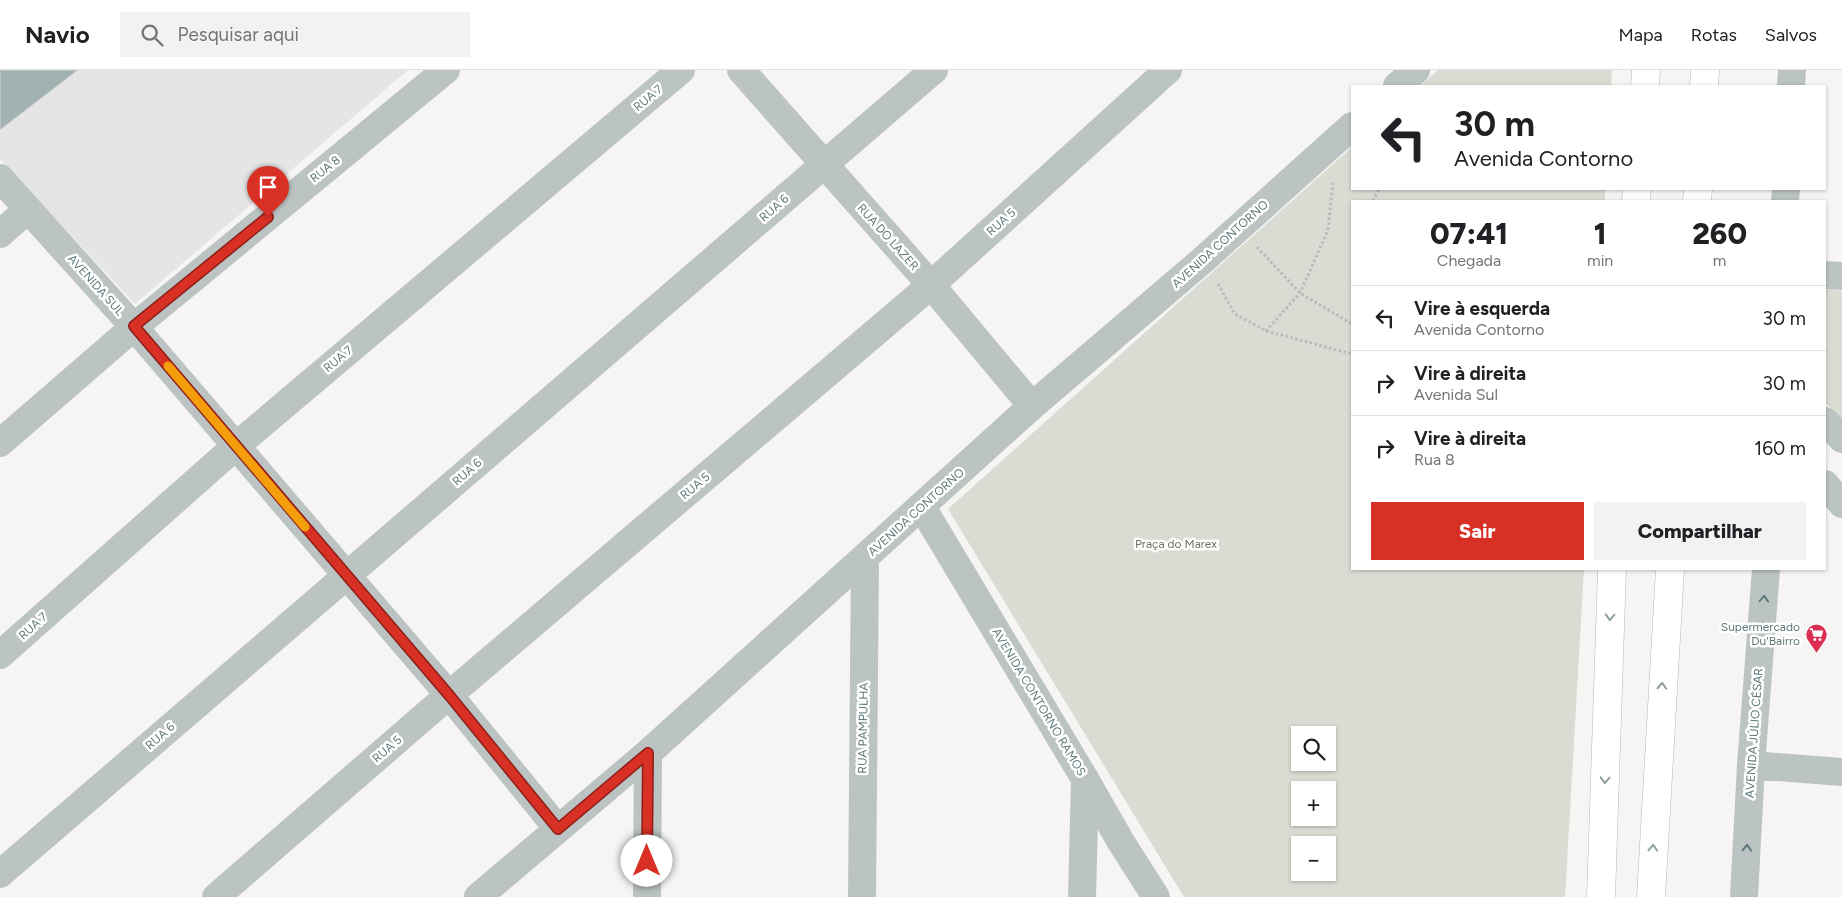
<!DOCTYPE html>
<html lang="pt">
<meta charset="utf-8">
<style>
:root{--surface:#fff;--page:#f2f2f2;--text:#202124;--muted:#757577;--line:#e0e0e0;--accent:#d93025}
body{margin:0;font-family:Figtree,sans-serif;background:var(--page);color:var(--text);height:100vh;display:flex;flex-direction:column;font-size:19px;white-space:nowrap}
*{box-sizing:border-box;margin:0}
p{font-size:16px;color:var(--muted)}
.icon{flex:none;width:28px;height:28px;fill:none;stroke:currentColor;stroke-width:2;stroke-linecap:round;stroke-linejoin:round}
.map{position:relative;flex:1;overflow:hidden}
.drawer{position:absolute;left:1351px;top:130px;width:475px;height:370px;display:flex;flex-direction:column;background:var(--surface);border-radius:0px;box-shadow:0 1px 4px #0004}
.drawer>*{flex:none}
.top-card{position:absolute;left:1351px;top:15px;width:475px;height:105px;border-radius:0px;box-shadow:0 1px 4px #0004;background:#fff;color:var(--text);overflow:hidden}
.fabs{position:absolute;left:1291px;top:656px;display:grid;gap:10px}
.fabs a{display:grid;place-items:center;width:45px;height:45px;border-radius:0px;background:var(--surface);box-shadow:0 1px 4px #0004;font-size:25px}
.pin{position:absolute;display:grid;place-items:center;width:42px;height:42px;color:#fff;margin:-51px -21px;border-radius:50% 50% 50% 0;rotate:-45deg;box-shadow:0 0 5px #0007}
.pin .icon{rotate:45deg}
.me{position:absolute;width:55px;margin:-28px;rotate:0deg;stroke-linejoin:round;filter:drop-shadow(0 0 4px #0008)}
.turn{display:flex;align-items:center;gap:18px;height:105px;padding:0 20px;font-size:22px}
.turn .icon{width:65px;height:65px;stroke-width:2.5}
.turn b{display:block;font-size:35px;line-height:42px}
.eta{display:flex;justify-content:space-evenly;align-items:center;height:85px;text-align:center}
.eta b{font-size:30px;font-weight:800;line-height:35px}
.cta{display:flex;gap:10px;margin-top:auto;padding:10px 20px}
.cta a{flex:1;height:58px;border-radius:0px;background:var(--accent);color:#fff;font-size:20px;font-weight:800;line-height:58px;text-align:center}
.cta a+a{background:var(--page);color:var(--text)}
ul{padding:0;list-style:none}
li{display:flex;align-items:center;gap:15px;height:65px;padding:0 20px;border-top:1px solid var(--line)}
li div{flex:1}
li b{display:block;font-size:19px}
li em{font-style:normal}
header{display:flex;align-items:center;gap:30px;box-sizing:border-box;height:70px;padding:0 25px;background:var(--surface);border-bottom:1px solid var(--line)}
header strong{font-size:24px}
nav{display:flex;gap:28px;margin-inline-start:auto;font-size:18px}
.search{width:350px;height:45px;background:var(--page);display:flex;align-items:center;gap:12px;box-sizing:border-box;padding:0 18px;border-radius:0px;color:var(--muted);font-size:19px}
.map>svg:first-child{display:block}
.built{fill:#e4e5e4}
.green{fill:#dadbd2;fill-rule:evenodd}
.building{fill:#a2b1b1;stroke:#d8d7d6}
.lines{fill:none;stroke-linecap:round;stroke-linejoin:round}
.major-casing{stroke:#afb8b8;stroke-width:29}
.path{stroke:#b6bcbc;stroke-width:3;stroke-dasharray:2.5 2.5;stroke-linecap:butt}
.minor{stroke:#bbc3c3;stroke-width:28}
.major{stroke:#fff;stroke-width:28}
.oneway{stroke:#5e7878}
.oneway2{stroke:#8ea0a0}
.route-casing{stroke:#8d1f18;stroke-width:12}
.route{stroke:#d93025;stroke-width:9}
.slow{stroke:#f59e0b;stroke-width:9}
.labels{text-anchor:middle;stroke-width:5;stroke-linejoin:round;paint-order:stroke}
.street-label{font-size:12px;fill:#5e7878;stroke:#fff}
.park-label{font-size:12px;fill:#6e7561;stroke:#fff}
.poi-label{font-size:12px;fill:#5e7878;stroke:#fff;text-anchor:end}
</style>
<header>
<strong>Navio</strong>
<div class="search"><svg class="icon" aria-label="search" viewBox="0 0 24 24"><circle cx="10" cy="10" r="6"/><path d="M15 15l6 6"/></svg>Pesquisar aqui</div>
<nav><a>Mapa</a><a>Rotas</a><a>Salvos</a></nav>
</header>
<div class="map">
<svg width="1842" height="827" viewBox="0 0 1842 827">
<rect width="100%" height="100%" fill="#f6f5f3"/>
<!-- built -->
<path class="built" d="M78,0h330l-273,234 -135,-145v-29z"/>
<!-- green -->
<path class="green" d="M1438,0h174l-1,16h-191z
M1352,77v42h253v12h-253v368h232l-19,328h-381l-236,-388zM1300,665h28v27h-28zM1300,720h28v28h-28zM1300,775h28v27h-28z
M1825,219l17,2v129l-17,-18z"/>
<!-- building -->
<path class="building" d="M0,0h78l-78,60z"/>
<g class="lines">
<defs>
<path id="major" d="M1645,16l1,-16
M1704,16l1,-16
M1636,131l1,-12
M1697,131l1,-12
M1601,827l11,-328
M1651,827l19,-328"/>
</defs>
<!-- major casing -->
<use href="#major" class="major-casing"/>
<!-- path -->
<path class="path" d="M1373,131l6,-12
M1257,177l43,46 52,31
M1218,214l17,30 31,17 86,23
M1266,261l34,-38 28,-63 5,-49"/>
<!-- minor -->
<path class="minor" d="M741,0l190,215 101,121
M1397,16l19,-16
M1791,16l1,-16
M0,108l134,149 102,119 213,249 109,134
M1785,131l1,-12
M0,164l28,-25
M1825,205l17,1
M1825,351l17,18
M0,373l134,-116 312,-257
M1825,414l17,20
M922,437l163,272 36,63 35,55
M0,585l236,-209 445,-376
M1751,695l91,7
M0,804l934,-804
M216,827l233,-202 482,-410 237,-215
M478,827l170,-144 384,-347 172,-147 148,-133
M647,827l1,-144
M862,827l3,-338
M1082,827l3,-118
M1744,827l7,-132 15,-196"/>
<!-- major -->
<use href="#major" class="major"/>
</g>
<!-- one-way arrows -->
<defs><path id="oneway-chevron" d="M-2-3.5L2.5 0L-2 3.5" fill="none" stroke-width="1.6" stroke-linecap="round" stroke-linejoin="round" transform="scale(1.25)"/></defs>
<g class="oneway">
<use href="#oneway-chevron" transform="translate(1764 529) rotate(-86)"/>
<use href="#oneway-chevron" transform="translate(1747 778) rotate(-87)"/>
</g>
<g class="oneway2">
<use href="#oneway-chevron" transform="translate(1610 547) rotate(92)"/>
<use href="#oneway-chevron" transform="translate(1662 616) rotate(-87)"/>
<use href="#oneway-chevron" transform="translate(1605 710) rotate(92)"/>
<use href="#oneway-chevron" transform="translate(1653 778) rotate(-87)"/>
</g>
<g class="lines">
<defs>
<path id="route" d="M268,147l-134,109 315,369 109,134 90,-76 -1,108"/>
</defs>
<!-- route casing -->
<use href="#route" class="route-casing"/>
<!-- route -->
<use href="#route" class="route"/>
<!-- slow -->
<path class="slow" d="M168,296l137,161"/>
</g>
<!-- icons -->
<defs>
<symbol id="supermarket-pin" viewBox="-11 -11 22 30"><path d="M0 17L-7.5 6A9.5 9.5 0 1 1 7.5 6Z" fill="#dc2d52" stroke="#fff"/><path d="M-6-5.5h2.5l.6 2H6L4.5 2H-2.5L-4.4-4H-6ZM-1.5 3.2a1.3 1.3 0 1 0 .1 0ZM3 3.2a1.3 1.3 0 1 0 .1 0Z" fill="#fff"/></symbol>
</defs>
<g fill-rule="evenodd">
<use href="#supermarket-pin" x="1804" y="552" width="25" height="34"/>
</g>
<g class="labels">
<!-- street labels -->
<g class="street-label">
<text transform="translate(648 28) rotate(-40)" y="4">RUA 7</text>
<text transform="translate(325 99) rotate(-39)" y="4">RUA 8</text>
<text transform="translate(774 138) rotate(-41)" y="4">RUA 6</text>
<text transform="translate(1001 152) rotate(-42)" y="4">RUA 5</text>
<text transform="translate(888 167) rotate(48)" y="4">RUA DO LAZER</text>
<text transform="translate(1220 174) rotate(-42)" y="4">AVENIDA CONTORNO</text>
<text transform="translate(96 215) rotate(48)" y="4">AVENIDA SUL</text>
<text transform="translate(338 289) rotate(-40)" y="4">RUA 7</text>
<text transform="translate(467 402) rotate(-41)" y="4">RUA 6</text>
<text transform="translate(695 416) rotate(-40)" y="4">RUA 5</text>
<text transform="translate(916 442) rotate(-42)" y="4">AVENIDA CONTORNO</text>
<text transform="translate(33 556) rotate(-42)" y="4">RUA 7</text>
<text transform="translate(1039 632) rotate(59)" y="4">AVENIDA CONTORNO RAMOS</text>
<text transform="translate(863 658) rotate(-89)" y="4">RUA PAMPULHA</text>
<text transform="translate(1754 663) rotate(-86)" y="4">AVENIDA JÚLIO CÉSAR</text>
<text transform="translate(160 666) rotate(-41)" y="4">RUA 6</text>
<text transform="translate(387 679) rotate(-41)" y="4">RUA 5</text>
</g>
<!-- park labels -->
<g class="park-label">
<text x="1176" y="478">Praça do Marex</text>
</g>
<!-- poi labels -->
<g class="poi-label">
<text x="1800" y="561">Supermercado<tspan x="1800" dy="14">Du'Bairro</tspan></text>
</g>
</g>
</svg>
<div class="fabs">
<a><svg class="icon" aria-label="search" viewBox="0 0 24 24"><circle cx="10" cy="10" r="6"/><path d="M15 15l6 6"/></svg></a>
<a>+</a>
<a>−</a>
</div>
<div class="pin" style="left:268px;top:147px;background:#d93025"><svg class="icon" aria-label="arrive" viewBox="0 0 24 24"><path d="M6 21V4h12l-3 4 3 4H6"/></svg></div>
<svg class="me" style="left:647px;top:791px" viewBox="-20 -20 40 40"><circle r="19" fill="#fff"/><path d="M0-13L10 11 0 6-10 11z" fill="#d93025"/></svg>
<div class="top-card">
<div class="turn"><svg class="icon" aria-label="left" viewBox="0 0 24 24"><path d="M17 20v-9H6M10 6l-5 5 5 5"/></svg><div><b>30 m</b>Avenida Contorno</div></div>
</div>
<section class="drawer">
<div class="eta">
<div><b>07:41</b><p>Chegada</p></div>
<div><b>1</b><p>min</p></div>
<div><b>260</b><p>m</p></div>
</div>
<ul>
<li><svg class="icon" aria-label="left" viewBox="0 0 24 24"><path d="M17 20v-9H6M10 6l-5 5 5 5"/></svg><div><b>Vire à esquerda</b><p>Avenida Contorno</p></div><em>30 m</em></li>
<li><svg class="icon" aria-label="right" viewBox="0 0 24 24"><path d="M7 20v-9h11M14 6l5 5-5 5"/></svg><div><b>Vire à direita</b><p>Avenida Sul</p></div><em>30 m</em></li>
<li><svg class="icon" aria-label="right" viewBox="0 0 24 24"><path d="M7 20v-9h11M14 6l5 5-5 5"/></svg><div><b>Vire à direita</b><p>Rua 8</p></div><em>160 m</em></li>
</ul>
<div class="cta"><a>Sair</a><a>Compartilhar</a></div>
</section>
</div>
